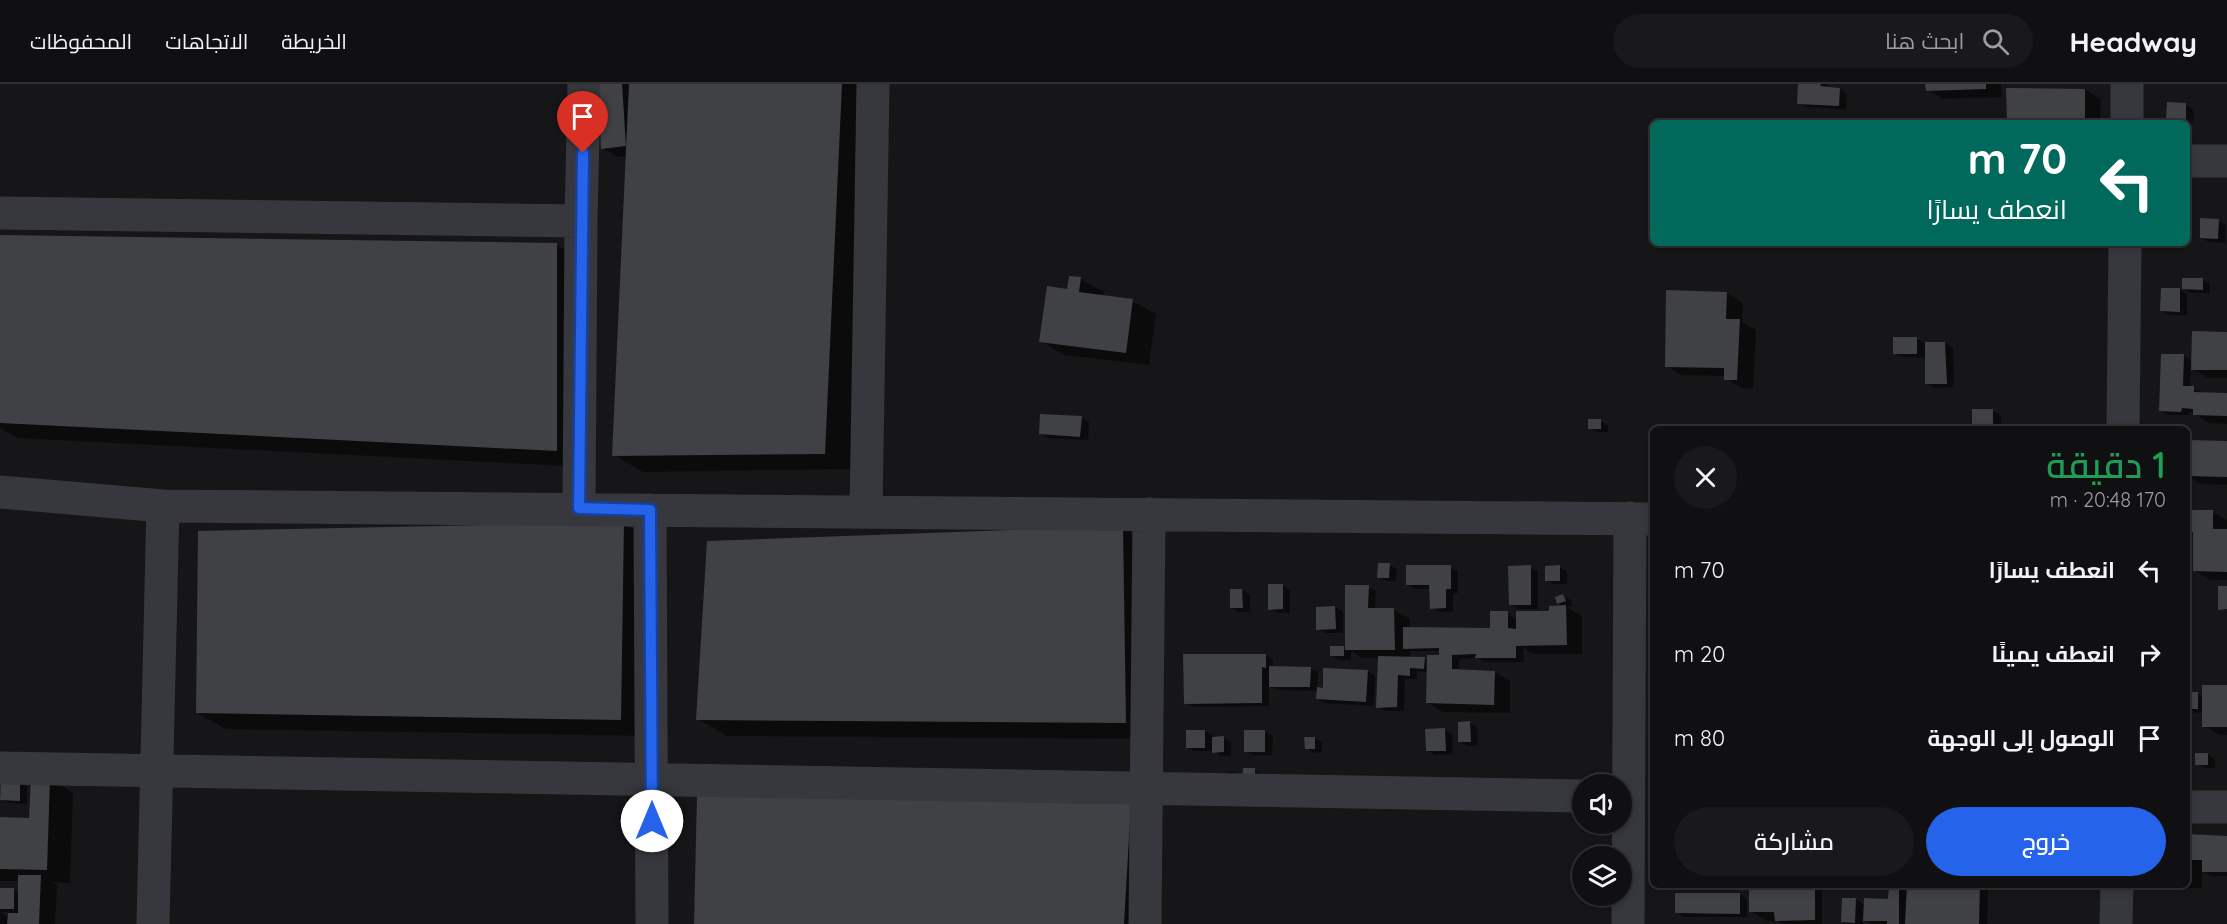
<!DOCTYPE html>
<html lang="ar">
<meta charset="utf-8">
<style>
:root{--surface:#101012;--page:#19191b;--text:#f1f3f6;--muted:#9c9d9f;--line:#303032;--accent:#2563eb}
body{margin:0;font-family:Quicksand,Cairo,sans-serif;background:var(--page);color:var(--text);direction:rtl;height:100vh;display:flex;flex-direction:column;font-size:22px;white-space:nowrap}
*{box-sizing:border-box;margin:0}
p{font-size:20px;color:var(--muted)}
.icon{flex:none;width:33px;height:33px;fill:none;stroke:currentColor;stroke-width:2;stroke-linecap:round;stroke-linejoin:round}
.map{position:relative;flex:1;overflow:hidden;direction:ltr}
.panel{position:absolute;left:1650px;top:342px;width:540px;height:462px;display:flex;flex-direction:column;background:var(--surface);border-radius:9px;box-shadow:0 3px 9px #0003,0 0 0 2px var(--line);direction:rtl}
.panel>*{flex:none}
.hud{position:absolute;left:1650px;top:36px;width:540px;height:126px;border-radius:9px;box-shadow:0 3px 9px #0003,0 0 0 2px var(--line);direction:rtl;background:#00695c;color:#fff;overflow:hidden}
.fabs{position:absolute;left:1572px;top:690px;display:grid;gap:12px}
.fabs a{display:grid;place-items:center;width:60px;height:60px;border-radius:50%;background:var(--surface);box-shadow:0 3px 9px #0003,0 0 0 2px var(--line);font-size:30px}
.pin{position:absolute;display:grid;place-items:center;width:51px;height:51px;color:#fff;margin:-62px -26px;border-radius:50% 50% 50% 0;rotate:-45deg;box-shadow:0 0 6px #0007}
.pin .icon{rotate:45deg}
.me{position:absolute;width:66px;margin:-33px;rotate:0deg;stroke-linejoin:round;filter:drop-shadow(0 0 4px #0008)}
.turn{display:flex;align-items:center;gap:21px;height:126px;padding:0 24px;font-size:27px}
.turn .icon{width:78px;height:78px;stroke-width:2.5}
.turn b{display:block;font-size:42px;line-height:51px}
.round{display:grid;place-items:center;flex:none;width:63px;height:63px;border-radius:32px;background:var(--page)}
.head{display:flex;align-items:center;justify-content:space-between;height:102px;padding:0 24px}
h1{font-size:36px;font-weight:600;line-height:45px;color:#1e9e55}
.button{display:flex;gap:12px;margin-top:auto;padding:12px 24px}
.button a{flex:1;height:69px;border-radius:36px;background:var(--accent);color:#fff;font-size:24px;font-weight:600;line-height:69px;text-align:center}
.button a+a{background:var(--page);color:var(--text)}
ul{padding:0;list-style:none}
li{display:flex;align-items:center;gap:18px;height:84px;padding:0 24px}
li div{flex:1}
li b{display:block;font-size:22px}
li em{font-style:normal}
header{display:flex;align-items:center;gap:36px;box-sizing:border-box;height:84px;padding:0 30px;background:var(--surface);border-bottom:2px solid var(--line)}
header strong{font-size:28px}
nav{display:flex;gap:33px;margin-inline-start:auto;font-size:21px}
.search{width:420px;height:54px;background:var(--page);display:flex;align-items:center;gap:15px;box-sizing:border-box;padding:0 21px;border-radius:33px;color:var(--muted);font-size:22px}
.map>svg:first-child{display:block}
.shadow{fill:#0007;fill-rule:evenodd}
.building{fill:#404145}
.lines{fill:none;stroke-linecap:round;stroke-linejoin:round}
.minor{stroke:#37383d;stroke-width:33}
.route-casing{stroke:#184099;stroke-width:15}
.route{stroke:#2563eb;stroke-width:10}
</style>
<header>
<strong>Headway</strong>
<div class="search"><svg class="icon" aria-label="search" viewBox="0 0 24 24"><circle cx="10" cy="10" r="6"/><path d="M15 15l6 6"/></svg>ابحث هنا</div>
<nav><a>الخريطة</a><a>الاتجاهات</a><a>المحفوظات</a></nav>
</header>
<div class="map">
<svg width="2227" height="840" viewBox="0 0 2227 840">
<rect width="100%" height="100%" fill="#161618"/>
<!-- shadow -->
<path class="shadow" d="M600,0h271l-17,385 -211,3 -29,-17 14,-299 -10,1 -16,-9z
M1800,0h28v4l12,1 7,5 -1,16 -40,-3 -8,-4z
M1927,0h74l1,13 -59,2 -16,-9z
M2008,6h77l16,9 -1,24h-92z
M2186,21l8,4 -1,15 -18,-2 -8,-4z
M2187,97l5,3v10l-5,-1z
M2218,137l8,4 -1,18 -16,-1 -8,-4z
M0,152l557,9 29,17v205l-569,-29 -17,-10z
M1070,193l11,2 23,13 -1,5 29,4 24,13 -7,51 -85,-10 -23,-14 27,-51z
M2203,196l7,4v9h-19l-8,-5z
M2180,206l7,4v21h-18l-7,-4z
M1727,209l16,10 -1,19 14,8 -3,59 -11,-1 -16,-9v-3l-44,-1 -16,-9z
M2227,249v45h-19l-17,-10 -1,20 11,4 26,3v29l-17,-1 -16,-9v-2h-5v3h-21l-7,-5 23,-54 9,5z
M1917,255l10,6 18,-2 8,4 1,40 -20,1 -7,-5v-25l-25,-1 -8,-4z
M1973,327h20l8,4v14h-27z
M1081,334l8,4 -1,18 -40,-2 -8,-5z
M1600,337l8,4v7h-11l-8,-4z
M2187,357l40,1v43l-27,-1 -8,-5h-5z
M2213,428l14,8v60h-17l-16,-10 1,-35 -7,-4z
M624,440l29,16 -3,196 -424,-7 -29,-16z
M1122,443l29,17 4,195 -428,-3 -29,-17z
M2187,475l2,1v18h-2z
M1389,481l8,4 -1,12h-10l-7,-4z
M1450,483l8,4v22h-5v19h-13l-8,-4 -1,-19h-16l-7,-4z
M1530,483l8,4v38h-20l-8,-4z
M1559,483l8,4v13h-13l-8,-4z
M1282,501l8,5v23h-13l-7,-4z
M1368,503l8,4 -1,19h19l16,9v9l82,2 15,-17 10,6 33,-7 14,-5 -6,-4 5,-7 8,4 1,6 -5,1 15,9v38h-48l-11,-6 1,14h-40l-6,-4 -19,1v13h35l16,9v32l-67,-1 -16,-10 1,-30 -11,-1v8h-12l-1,32h-19l-7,-4 1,-49h-17l-11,-7v9h-12l-8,-5 12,-8 4,2zM1410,567h31v5l-13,5 -3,-2 -15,-1z
M1242,506l8,5v17h-11l-8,-4z
M1335,523l8,5v21h-18l-7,-4z
M1266,571l7,4v9h37l8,4 -1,17h8l42,-18 8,5 -1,30 -49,-3 -8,-5 1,-7 -40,-1 -9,-5v21l-76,1 -8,-4z
M2227,602v49h-7l-16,-9v-14l-8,1 -9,-5v3v-23l1,5h9l7,4z
M1469,639l8,4 1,18 -11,1 -7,-5z
M1445,646l7,4 1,20 -18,1 -8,-5z
M1188,647h17l8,5v2l10,-1 8,5v14h-10l-8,-5h-18l-8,-4z
M1265,648l8,4 -1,19h-19l-7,-4z
M1314,654l8,4v10l-8,1 -8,-5z
M2208,670l7,5v9h-11l-8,-4z
M1244,686h10l8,4v13h-11l-10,-6v3h-7l-8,-4v-8h7l11,6z
M2,695l25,5v20l-18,-1 -8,-4z
M50,695l23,14 -3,90 -18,-1 5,3 -2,39h-55v-34h14l5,3v-12h-19v-63l31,1zM0,828h9v5z
M1159,738l-6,102h-457z
M2187,752l40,1v39h-16l-9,-5v17h-23l-6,-3h14z
M1750,801h72v39h-38l-6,-3h-11l-16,-10z
M1891,801h93l4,2 -1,37h-115l-9,-5v5h-16l-4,-2 12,-23 10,6 25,-5z
M2144,801h24l-1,3 -19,-1z
M1740,810l7,5v18h-63l-8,-5z"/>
<!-- building -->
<path class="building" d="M598,0h24l4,62 -25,3z
M629,0h213l-17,370 -213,2z
M1798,0h23l-1,2 20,2 -1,18 -42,-2z
M1925,0h61v5l-60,2z
M2006,4l79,1v33l-78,1z
M2167,18l19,1v17l-20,-1z
M2200,134l19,1 -1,20 -18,-1z
M0,151l557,8v208l-557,-28z
M1069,192l12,1 -2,15 54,7 -7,54 -87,-11 8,-56 20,3z
M2182,194h21v12l-21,-1z
M2161,204h19v24l-20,-1z
M1666,206l61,2 -1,27h14l-3,61h-13v-12l-59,-1z
M2192,247l35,1v38h-36z
M1893,253h24v17h-24z
M1925,258h20l2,42h-22z
M2161,270h23l-1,32h11v6l33,1v23l-34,-1v-6l-11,-1 -1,4 -22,-1z
M1972,325h21v20h-21z
M1040,330l42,2 -2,21 -41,-3z
M1588,335h13v10h-13z
M2187,356l40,1v36l-40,-1z
M2187,426h26v19h14v43l-34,-1v-39h-6z
M624,438l-3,198 -425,-7 2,-182z
M1123,442l3,197 -430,-3 11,-179z
M1378,479h12l-1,15h-12z
M1406,481h45v24h-5v19l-16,1 -1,-24h-23z
M1531,481v40h-22l-1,-39z
M1560,481v16h-15v-15z
M1268,500h15v25l-15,1z
M1345,501h24l-1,23h26l1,42h-50z
M2218,502h9v23l-9,1z
M1230,505h12l1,19h-13z
M1563,510l3,7 -9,3 -2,-7z
M1566,521l1,40 -51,1v12h-41l1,-4 -24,1v14l43,2 -1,34 -68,-2 1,-48h12v-7l-36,1v-22l87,1v-17h18v17l8,1v-18h33v-5z
M1335,522l1,23 -20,1v-23z
M1330,562h14v10h-14z
M1183,570h83v14l-4,-1v36l-78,1z
M1378,572l47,1 -1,12 -14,-1v8l-12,-1 -1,32 -21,1z
M1269,582l42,1 -1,20h-41z
M1323,584l45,2 -2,32 -50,-3 1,-12 6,1z
M2202,601h25v42h-25z
M2187,608h11v17h-11z
M1470,637l1,21h-13v-20z
M1445,644l1,23h-20l-1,-22z
M1186,646h19v18h-19z
M1244,646h21v22h-21z
M1224,652v16l-12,1v-16z
M1304,653h11v12h-10z
M2195,669h13v12h-13z
M1243,684h12v15h-13z
M31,693l19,1 -3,92 -47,-1v-52l29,1z
M1,694h19v23l-20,-1z
M697,711l434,8 -7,121h-430z
M2187,750l40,2v36h-25v-12h-15z
M18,791h23l-2,49h-32l1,-11h10z
M1749,801h66v35l-40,1 -1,-9h-25z
M1889,801h10v39h-12v-3h-24l1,-23 24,1z
M1907,801h73l-1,39h-74z
M0,804h14v21h-14z
M1675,809h65v21l-65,-1z
M1842,814h14l-1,25 -14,-1z"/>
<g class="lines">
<!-- minor -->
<path class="minor" d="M2127,39v-39
M2187,77h40
M0,129l581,8
M2123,345l2,-186
M0,408l163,14 1490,13
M579,424l2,-287 3,-137
M650,426l2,414
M866,428l7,-428
M0,684l1582,28
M2187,723h40
M153,840l10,-418
M1145,840l4,-410
M1628,840l2,-406
M2116,840l1,-39"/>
</g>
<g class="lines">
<defs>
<path id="route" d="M583,69l-4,355 71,2 2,311"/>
</defs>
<!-- route casing -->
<use href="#route" class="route-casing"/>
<!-- route -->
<use href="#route" class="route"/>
</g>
</svg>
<div class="fabs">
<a><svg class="icon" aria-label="sound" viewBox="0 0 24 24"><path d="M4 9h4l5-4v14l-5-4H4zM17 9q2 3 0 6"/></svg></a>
<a><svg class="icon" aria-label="layers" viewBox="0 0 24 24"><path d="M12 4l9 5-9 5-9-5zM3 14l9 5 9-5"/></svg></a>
</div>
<div class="pin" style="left:583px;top:69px;background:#d93025"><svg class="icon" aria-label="arrive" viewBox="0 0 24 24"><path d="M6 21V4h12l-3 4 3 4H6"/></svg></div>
<svg class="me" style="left:652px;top:737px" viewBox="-20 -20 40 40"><circle r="19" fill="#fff"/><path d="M0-13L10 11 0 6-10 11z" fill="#2563eb"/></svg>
<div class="hud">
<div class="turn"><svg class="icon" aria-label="left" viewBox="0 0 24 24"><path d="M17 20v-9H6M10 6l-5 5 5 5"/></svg><div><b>70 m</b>انعطف يسارًا</div></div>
</div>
<section class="panel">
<div class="head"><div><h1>1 دقيقة</h1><p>170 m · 20:48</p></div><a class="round"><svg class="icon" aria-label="close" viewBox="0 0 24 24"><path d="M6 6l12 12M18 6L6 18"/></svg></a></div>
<ul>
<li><svg class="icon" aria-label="left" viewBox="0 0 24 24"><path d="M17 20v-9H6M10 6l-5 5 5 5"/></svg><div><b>انعطف يسارًا</b></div><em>70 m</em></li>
<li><svg class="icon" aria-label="right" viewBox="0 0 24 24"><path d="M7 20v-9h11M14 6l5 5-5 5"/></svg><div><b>انعطف يمينًا</b></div><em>20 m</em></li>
<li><svg class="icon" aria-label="arrive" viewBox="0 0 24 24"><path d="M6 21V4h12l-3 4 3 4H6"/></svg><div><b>الوصول إلى الوجهة</b></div><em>80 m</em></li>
</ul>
<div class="button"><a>خروج</a><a>مشاركة</a></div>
</section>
</div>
